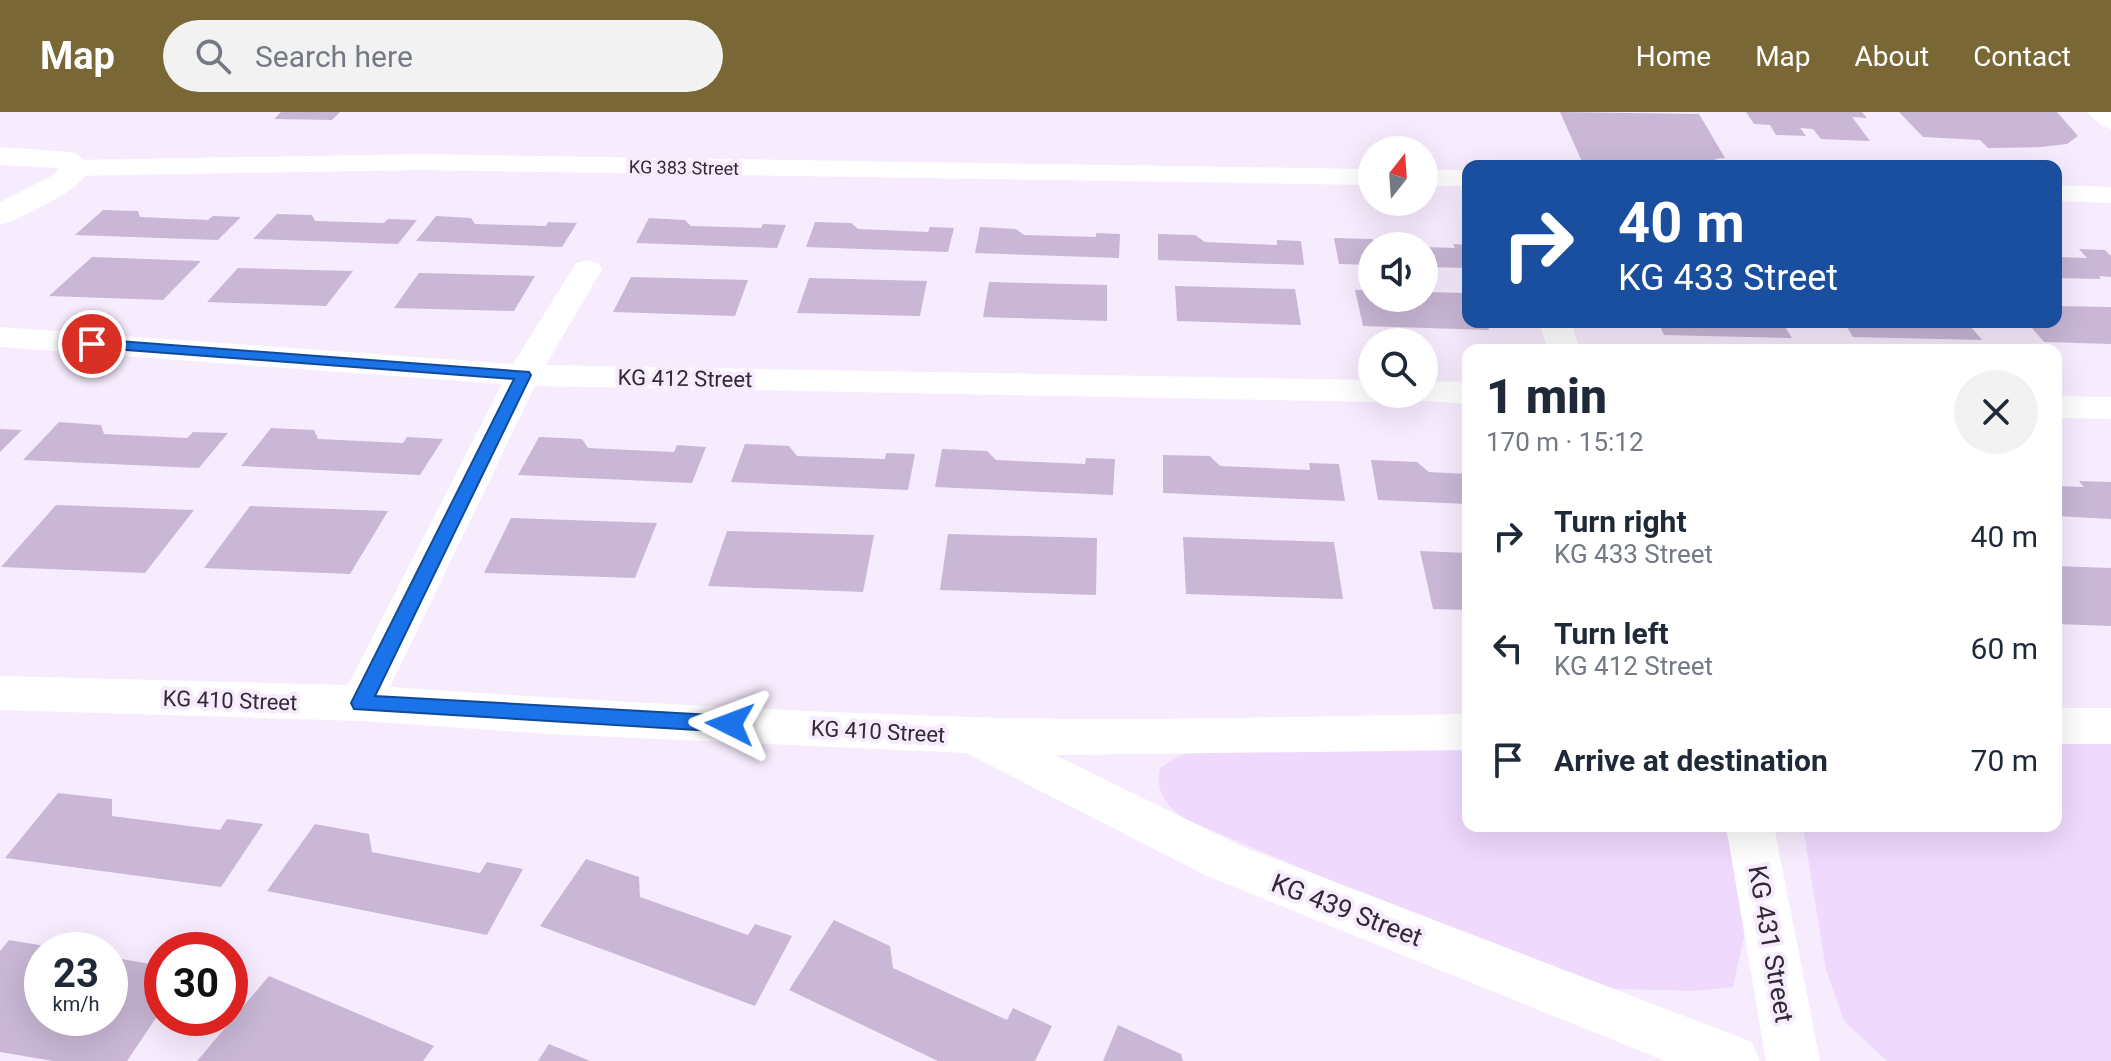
<!DOCTYPE html>
<meta charset="utf-8">
<style>
:root{--surface:#fff;--page:#f2f2f3;--text:#1f2937;--muted:#747a83;--accent:#796735}
body{margin:0;font-family:Roboto,sans-serif;background:var(--page);color:var(--text);height:100vh;display:flex;flex-direction:column;font-size:30px;white-space:nowrap}
*{box-sizing:border-box;margin:0}
p{font-size:26px;color:var(--muted)}
.icon{flex:none;width:44px;height:44px;fill:none;stroke:currentColor;stroke-width:2;stroke-linecap:round;stroke-linejoin:round}
.map{position:relative;flex:1;overflow:hidden}
.side{position:absolute;left:1462px;top:232px;width:600px;height:488px;display:flex;flex-direction:column;background:var(--surface);border-radius:16px;box-shadow:0 8px 32px #0002}
.side>*{flex:none}
.hud{position:absolute;left:1462px;top:48px;width:600px;height:168px;border-radius:16px;box-shadow:0 8px 32px #0002;background:#1a4fa0;color:#fff;overflow:hidden}
.needle{width:52px;rotate:17deg}
.fabs{position:absolute;left:1358px;top:24px;display:grid;gap:16px}
.fabs a{display:grid;place-items:center;width:80px;height:80px;border-radius:50%;background:var(--surface);box-shadow:0 8px 32px #0002;font-size:40px}
.speed{position:absolute;left:24px;top:820px;display:flex;gap:16px;font-size:40px;font-weight:700;text-align:center}
.speed>*{display:grid;place-content:center;width:104px;height:104px;border-radius:50%;background:var(--surface);box-shadow:0 8px 32px #0002;line-height:1}
.speed small{font-size:20px;font-weight:400}
.speed .limit{border:12px solid #d22;background:#fff;color:#111}
.pin{position:absolute;display:grid;place-items:center;width:68px;height:68px;color:#fff;margin:-34px;border:4px solid #fff;border-radius:50%;box-shadow:0 2px 8px #0007}
.me{position:absolute;width:88px;margin:-44px;rotate:273deg;stroke-linejoin:round;filter:drop-shadow(0 0 6px #0008)}
.turn{display:flex;align-items:center;gap:28px;height:168px;padding:0 24px;font-size:36px}
.turn .icon{width:104px;height:104px;stroke-width:2.5}
.turn b{display:block;font-size:56px;line-height:68px}
.round{display:grid;place-items:center;flex:none;width:84px;height:84px;border-radius:42px;background:var(--page)}
.overview{display:flex;align-items:center;justify-content:space-between;height:136px;padding:0 24px}
h1{font-size:48px;font-weight:800;line-height:60px}
ul{padding:0;list-style:none}
li{display:flex;align-items:center;gap:24px;height:112px;padding:0 24px}
li div{flex:1}
li b{display:block;font-size:30px}
li em{font-style:normal}
header{display:flex;align-items:center;gap:48px;box-sizing:border-box;height:112px;padding:0 40px;background:var(--accent);color:#fff}
header strong{font-size:38px}
nav{display:flex;gap:44px;margin-inline-start:auto;font-size:28px}
.search{width:560px;height:72px;background:var(--page);display:flex;align-items:center;gap:20px;box-sizing:border-box;padding:0 28px;border-radius:44px;color:var(--muted);font-size:30px}
.map>svg:first-child{display:block}
.green{fill:#efd9fd}
.building{fill:#c9b7d5}
.lines{fill:none;stroke-linecap:round;stroke-linejoin:round}
.street{fill:#fff;fill-rule:evenodd}
.secondary{fill:#fff;fill-rule:evenodd}
.route{fill:#1a73e8;stroke:#114b97;stroke-width:2}
.labels{text-anchor:middle;stroke-width:8;stroke-linejoin:round;paint-order:stroke}
.far-street-label{font-size:18px;fill:#312a35;stroke:#f7ecfe}
.street-label{font-size:22px;fill:#312a35;stroke:#f7ecfe}
.near-street-label{font-size:26px;fill:#312a35;stroke:#f7ecfe}
</style>
<header>
<strong>Map</strong>
<div class="search"><svg class="icon" aria-label="search" viewBox="0 0 24 24"><circle cx="10" cy="10" r="6"/><path d="M15 15l6 6"/></svg>Search here</div>
<nav><a>Home</a><a>Map</a><a>About</a><a>Contact</a></nav>
</header>
<div class="map">
<svg width="2111" height="949" viewBox="0 0 2111 949">
<rect width="100%" height="100%" fill="#f7ecfe"/>
<!-- green -->
<path class="green" d="M2056,628h55v321h-224l-43,-40 -18,-51 -23,-144h253z
M1468,635v79h255l8,16 17,77 -15,68 -38,4 -109,-3 -399,-168c-19,-12 -33,-29 -27,-52l21,-13 22,-3z"/>
<!-- building -->
<path class="building" d="M281,0h59l-8,8 -58,-1z
M1560,0l139,2 26,44 -10,1 3,7 -135,-2z
M1746,0h116l5,6 -15,-1 18,24 -49,-2 -8,-10 -13,-1 6,8 -30,-1 -6,-10 -16,-1z
M1899,0h158l21,24 -11,8 -26,3 -53,1 -8,-8 -57,-3z
M103,98l35,1 2,6 68,3 5,-4 28,1 -23,23 -143,-5z
M277,102l35,1 3,6 69,2 4,-4 29,1 -19,24 -145,-5z
M436,104l35,2 4,6 71,2 2,-4 29,1 -15,24 -146,-6z
M649,106l36,2 6,6 70,2 2,-4 23,1 -9,23 -141,-5z
M815,110l36,1 7,6 70,3 2,-5 24,1 -6,24 -142,-5z
M980,115l36,2 8,6 72,2v-4l24,1 -1,24 -144,-5z
M1158,122l37,1 10,7 72,3v-5l24,1 3,24 -146,-5z
M1334,126l38,1 10,7h-10v19l-33,-1z
M1453,132l15,1v23l-44,-1v-20l31,1z
M2079,137l26,1 6,6v21l-12,-1 2,3 -45,-1v-21l31,1z
M92,145l109,4 -38,39 -114,-4z
M238,156l115,3 -27,35 -119,-4z
M419,161l116,3 -21,35 -120,-3z
M631,165l117,3 -13,36 -122,-4z
M809,166l118,3 -7,35 -123,-3z
M989,170l118,3v36l-124,-4z
M1175,174l120,3 6,36 -124,-4z
M1355,178h17v8h52v-6l44,1v29h18l3,8 -126,-4z
M2056,194l55,1v37l-67,-2 -17,-20h29z
M1658,210h124l10,16 -128,-3z
M1844,210h123l15,18 -129,-3z
M59,310l42,3 3,9 83,4 6,-6 35,1 -29,35 -176,-8z
M271,316l43,2 4,9 85,4 4,-6 36,2 -23,36 -179,-9z
M0,317l22,1 -22,22z
M539,325l43,2 6,9 86,4 3,-7 29,2 -14,36 -174,-8z
M745,332l44,2 8,10 88,3 1,-6 29,1 -7,36 -177,-8z
M942,337l45,2 9,9 89,4 1,-6 29,1 -2,36 -178,-8z
M1163,343l47,1 10,10 90,4 -1,-7 30,1 6,37 -182,-8z
M1371,348l46,2 12,10 39,2v30l-90,-4z
M2079,369l32,1v37l-55,-3v-30l28,1z
M56,393l138,5 -49,63 -144,-6z
M250,394l138,5 -38,63 -146,-6z
M511,406l146,5 -22,55 -151,-5z
M727,419l147,4 -11,57 -155,-6z
M948,422l149,4 -1,57 -156,-5z
M1183,425l151,5 9,57 -157,-5z
M1420,439l48,2v57l-35,-1z
M2056,454l55,2v58l-55,-2z
M58,681l54,6v17l108,14 7,-11 36,5 -42,63 -216,-29z
M315,712l54,10 3,18 108,21 7,-11 36,7 -36,66 -220,-44z
M586,747l53,18 1,20 108,38 7,-11 37,12 -37,70 -215,-80z
M834,808l56,26 3,22 114,52 6,-12 39,18 -17,35h-97l-149,-71z
M9,828l48,8 -15,2v68h68v-61l52,9v43l-35,52h-74l-53,-9v-101z
M269,864l165,70 -11,15h-226z
M1118,913l63,29 2,7h-80z
M549,932l41,17h-52z"/>
<g class="lines">
<!-- street -->
<path class="street" d="M2087,0h24v17l-9,-3z
M420,42l952,15v16l-952,-15 -346,6 -10,-2 -4,-6 4,-6 10,-2z
M1424,58h44v16h-44z
M2056,73l55,2v16l-55,-2z
M587,148l11,3 4,6 -56,96 826,15v14h15l-3,5 -12,3 -837,-16 -145,301c194,13 387,24 581,30 166,5 332,-1 497,-3v36l-413,5 186,91 511,196 8,19h-95l-458,-185 -241,-123 -418,-19 -187,-13 -361,-11v-34l348,9 154,-301 -502,-37v-20l513,37 63,-101z
M1539,210h32l9,28h-32z
M1424,269l44,1v22l-56,-4 -4,-6h16z
M2056,284l55,1v22l-55,-1z
M2056,596h55v36h-55z
M1726,714h48l46,235h-54z"/>
<!-- secondary -->
<path class="secondary" d="M0,35l71,5c55,21 -42,60 -60,70l-11,2v-22l53,-27 6,-7 -59,-3z"/>
</g>
<!-- route -->
<path class="route" d="M92,227l437,33 2,3 -156,321 355,20 7,2 3,6 -3,6 -7,2 -376,-23 -3,-6 163,-324 -427,-32v-7z"/>
<g class="labels">
<!-- far-street labels -->
<g class="far-street-label">
<text transform="translate(684 56) rotate(1)" y="6">KG 383 Street</text>
</g>
<!-- street labels -->
<g class="street-label">
<text transform="translate(685 266) rotate(1)" y="8">KG 412 Street</text>
<text transform="translate(230 588) rotate(2)" y="8">KG 410 Street</text>
<text transform="translate(878 619) rotate(3)" y="8">KG 410 Street</text>
</g>
<!-- near-street labels -->
<g class="near-street-label">
<text transform="translate(1347 798) rotate(21)" y="9">KG 439 Street</text>
<text transform="translate(1771 832) rotate(80)" y="9">KG 431 Street</text>
</g>
</g>
</svg>
<div class="fabs">
<a><svg class="needle" viewBox="-14 -14 28 28"><path d="M0-13l5 13h-10z" fill="#e53935"/><path d="M0 13l5-13h-10z" fill="#747a83"/></svg></a>
<a><svg class="icon" aria-label="sound" viewBox="0 0 24 24"><path d="M4 9h4l5-4v14l-5-4H4zM17 9q2 3 0 6"/></svg></a>
<a><svg class="icon" aria-label="search" viewBox="0 0 24 24"><circle cx="10" cy="10" r="6"/><path d="M15 15l6 6"/></svg></a>
</div>
<div class="speed"><div>23<small>km/h</small></div><div class="limit">30</div></div>
<div class="pin" style="left:92px;top:232px;background:#d93025"><svg class="icon" aria-label="arrive" viewBox="0 0 24 24"><path d="M6 21V4h12l-3 4 3 4H6"/></svg></div>
<svg class="me" style="left:730px;top:612px" viewBox="-20 -20 40 40"><path d="M0-17L14 15 0 8-14 15z" fill="#1a73e8" stroke="#fff" stroke-width="4"/></svg>
<div class="hud">
<div class="turn"><svg class="icon" aria-label="right" viewBox="0 0 24 24"><path d="M7 20v-9h11M14 6l5 5-5 5"/></svg><div><b>40 m</b>KG 433 Street</div></div>
</div>
<section class="side">
<div class="overview"><div><h1>1 min</h1><p>170 m · 15:12</p></div><a class="round"><svg class="icon" aria-label="close" viewBox="0 0 24 24"><path d="M6 6l12 12M18 6L6 18"/></svg></a></div>
<ul>
<li><svg class="icon" aria-label="right" viewBox="0 0 24 24"><path d="M7 20v-9h11M14 6l5 5-5 5"/></svg><div><b>Turn right</b><p>KG 433 Street</p></div><em>40 m</em></li>
<li><svg class="icon" aria-label="left" viewBox="0 0 24 24"><path d="M17 20v-9H6M10 6l-5 5 5 5"/></svg><div><b>Turn left</b><p>KG 412 Street</p></div><em>60 m</em></li>
<li><svg class="icon" aria-label="arrive" viewBox="0 0 24 24"><path d="M6 21V4h12l-3 4 3 4H6"/></svg><div><b>Arrive at destination</b></div><em>70 m</em></li>
</ul>
</section>
</div>
